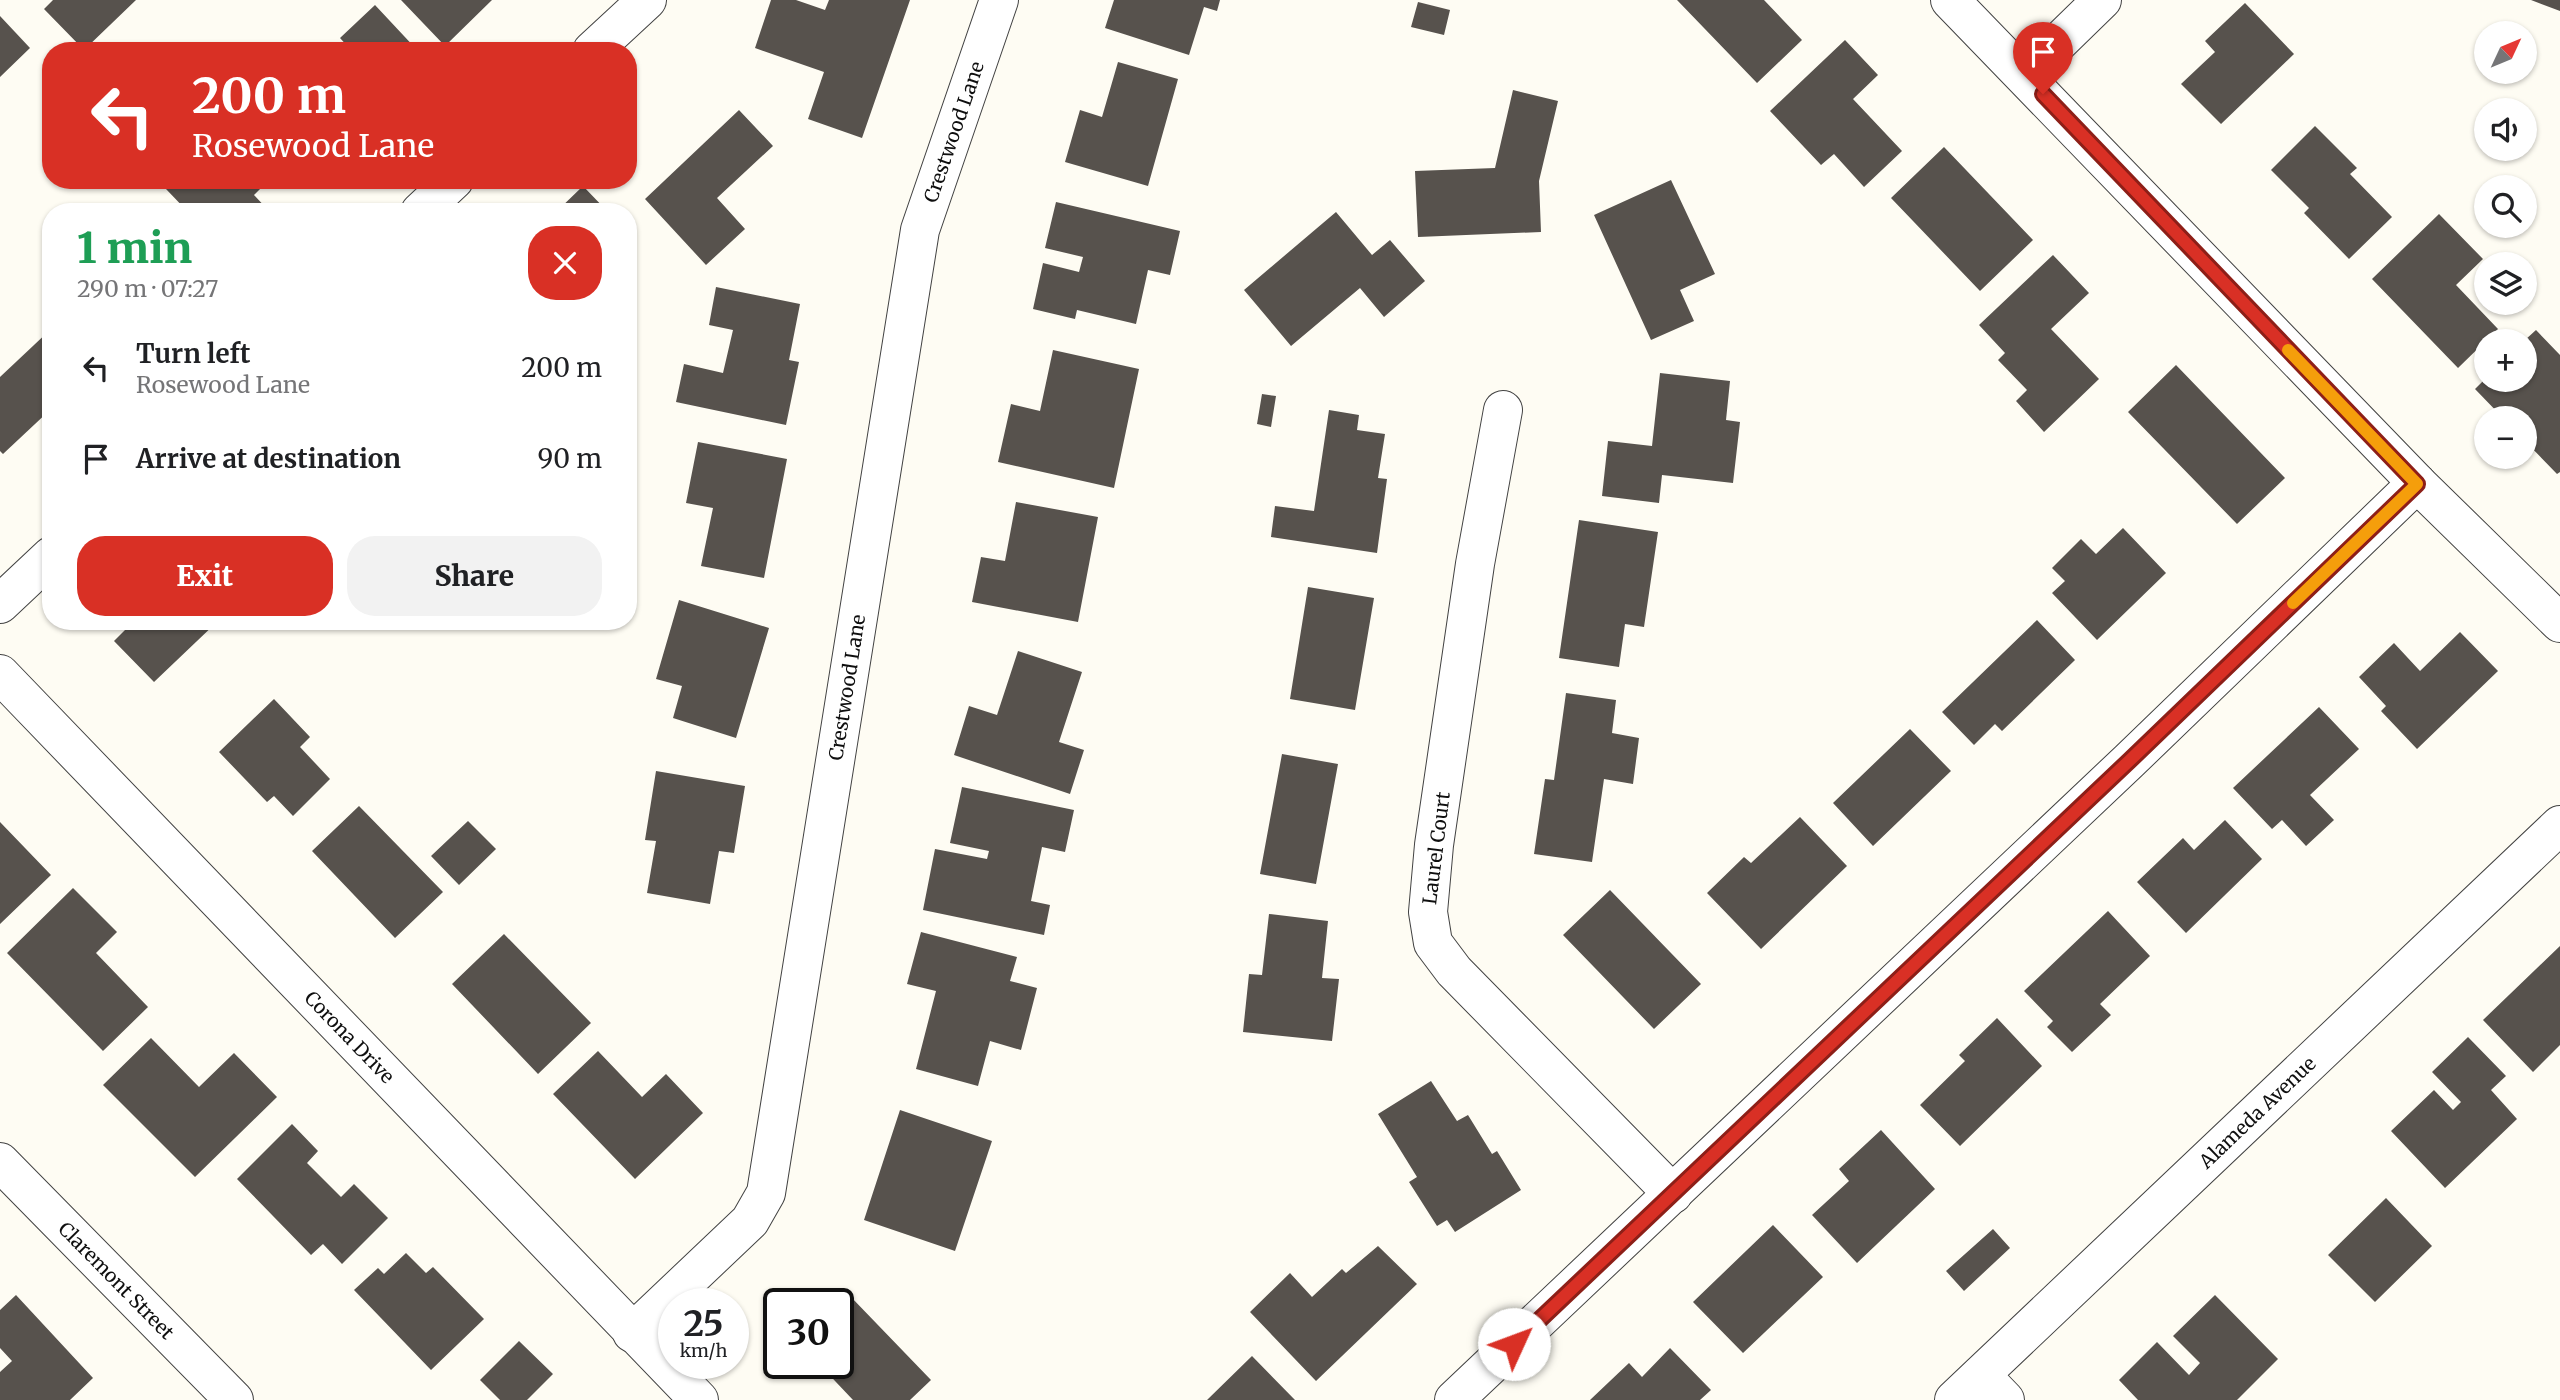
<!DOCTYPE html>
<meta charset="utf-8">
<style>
:root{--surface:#fff;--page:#f2f2f2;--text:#202124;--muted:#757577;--accent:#d93025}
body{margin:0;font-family:Merriweather,serif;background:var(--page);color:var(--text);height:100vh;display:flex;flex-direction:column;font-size:26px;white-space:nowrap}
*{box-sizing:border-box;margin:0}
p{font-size:23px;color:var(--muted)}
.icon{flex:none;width:38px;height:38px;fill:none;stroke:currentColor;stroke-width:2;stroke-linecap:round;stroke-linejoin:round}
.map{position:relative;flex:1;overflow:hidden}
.panel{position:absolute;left:42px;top:203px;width:595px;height:427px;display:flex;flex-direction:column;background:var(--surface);border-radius:28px;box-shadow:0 2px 5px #0004}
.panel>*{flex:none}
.top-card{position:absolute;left:42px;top:42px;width:595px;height:147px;border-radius:28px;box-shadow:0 2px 5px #0004;background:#d93025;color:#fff;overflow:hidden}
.needle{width:46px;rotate:46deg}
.controls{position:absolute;left:2474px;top:21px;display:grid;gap:14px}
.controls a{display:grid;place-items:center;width:63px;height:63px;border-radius:50%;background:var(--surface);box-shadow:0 2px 5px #0004;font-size:35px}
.speed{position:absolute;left:658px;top:1288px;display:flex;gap:14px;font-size:35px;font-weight:700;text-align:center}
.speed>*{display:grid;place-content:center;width:91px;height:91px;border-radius:50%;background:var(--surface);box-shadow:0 2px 5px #0004;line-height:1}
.speed small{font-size:18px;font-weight:400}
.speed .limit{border:4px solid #111;border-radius:10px;background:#fff;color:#111}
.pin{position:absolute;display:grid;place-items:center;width:60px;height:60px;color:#fff;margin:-72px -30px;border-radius:50% 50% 50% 0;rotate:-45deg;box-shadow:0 0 7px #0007}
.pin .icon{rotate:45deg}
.me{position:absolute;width:77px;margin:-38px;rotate:47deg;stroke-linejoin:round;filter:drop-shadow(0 0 5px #0008)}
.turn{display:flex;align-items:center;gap:24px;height:147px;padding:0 35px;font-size:32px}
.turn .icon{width:91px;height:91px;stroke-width:2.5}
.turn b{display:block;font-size:49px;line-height:60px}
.round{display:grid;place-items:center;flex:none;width:74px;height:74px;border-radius:28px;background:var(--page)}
.headline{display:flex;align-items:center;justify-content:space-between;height:119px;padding:0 35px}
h1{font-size:42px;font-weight:800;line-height:52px;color:#1e9e55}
.button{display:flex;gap:14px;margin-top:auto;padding:14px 35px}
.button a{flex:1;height:80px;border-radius:28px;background:var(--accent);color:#fff;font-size:28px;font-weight:800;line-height:80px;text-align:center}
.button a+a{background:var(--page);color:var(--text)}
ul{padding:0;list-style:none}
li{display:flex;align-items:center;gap:21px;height:91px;padding:0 35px}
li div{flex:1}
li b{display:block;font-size:26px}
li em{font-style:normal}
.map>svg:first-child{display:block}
.building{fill:#57524d}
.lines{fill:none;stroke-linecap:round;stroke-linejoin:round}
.minor-casing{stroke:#424242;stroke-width:40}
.minor{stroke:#fff;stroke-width:38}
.route-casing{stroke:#8d1f18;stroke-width:18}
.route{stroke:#d93025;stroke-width:12}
.slow{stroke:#f59e0b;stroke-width:12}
.labels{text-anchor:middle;stroke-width:7;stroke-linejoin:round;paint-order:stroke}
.street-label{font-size:19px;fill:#0f0f0f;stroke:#fff}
</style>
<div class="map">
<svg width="2560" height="1400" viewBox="0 0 2560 1400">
<rect width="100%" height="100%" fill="#fefcf3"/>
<!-- building -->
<path class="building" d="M53,0h83l-52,50 -40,-41z
M401,0h91l-47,46z
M771,0h25l29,10 4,-10h81l-48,138 -54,-19 16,-47 -69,-24z
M1114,0h106l-3,11 -13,-4 -15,48 -84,-27z
M1677,0h87l38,40 -45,43z
M2531,0h29v11z
M1418,2l32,8 -6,25 -33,-8z
M2245,3l49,51 -73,70 -40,-40 34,-32 -10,-11z
M375,5l43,46h-70l2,-2 -10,-11z
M0,16l30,32 -30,29z
M1845,40l33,35 -25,24 49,52 -38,36 -30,-33 -13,11 -51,-54z
M1118,62l60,17 -30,107 -83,-24 15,-52 22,7z
M1513,90l45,11 -19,80 2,51 -123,5 -3,-66 80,-3z
M739,110l34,36 -56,52 28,31 -39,36 -61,-66z
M2315,126l42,42 -7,6 42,43 -43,42 -45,-46 5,-5 -38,-38z
M1944,147l89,93 -53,51 -89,-93z
M175,180h94l-15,15 16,17h-82l-22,-23z
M1671,180l44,94 -35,16 14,31 -43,19 -57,-125z
M583,186l25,26h-52z
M1056,202l124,29 -10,44 -22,-5 -12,54 -59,-14 -2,9 -42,-10 10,-46 36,9 4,-15 -38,-9z
M1336,212l36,43 18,-15 35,41 -41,36 -24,-29 -69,58 -47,-56z
M2439,214l44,45 -27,26 42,44 -40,39 -86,-89z
M2053,255l36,38 -38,36 48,50 -55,53 -28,-31 11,-11 -29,-30 7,-7 -26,-28z
M716,287l84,17 -11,56 10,2 -13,63 -110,-23 8,-38 39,9 10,-43 -24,-5z
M51,329v80l-48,45 -3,-3v-74z
M2536,330l24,25v117l-3,2 -32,-33v-23h-22l-28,-29 12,-12v3h38v-40z
M1053,350l86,19 -25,119 -116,-26 13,-58 29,7z
M2176,365l109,113 -48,46 -109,-112z
M1660,373l70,8 -4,39 14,2 -7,61 -71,-8 -3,28 -57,-7 6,-55 44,5z
M1262,394l14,2 -5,31 -14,-3z
M1329,410l30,5 -2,15 28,4 -7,44 9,1 -10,74 -106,-16 4,-31 39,5z
M698,442l89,17 -23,119 -63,-12 12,-58 -27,-5z
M1016,502l82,15 -20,105 -106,-20 9,-45 24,4z
M1579,520l79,12 -14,95 -19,-3 -6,43 -60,-9z
M2123,528l43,45 -69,67 -45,-47 13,-12 -13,-13 29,-29 15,15z
M1308,587l66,11 -19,112 -65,-11z
M679,600l90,28 -33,110 -63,-20 9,-32 -26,-7z
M2037,620l38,40 -73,71 -7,-7 -21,21 -32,-33z
M134,621h84l-64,61 -40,-41z
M2460,632l38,39 -81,78 -36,-38 5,-5 -27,-29 35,-34 26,28z
M1018,651l64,21 -23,70 25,8 -14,44 -116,-39 15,-49 28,9z
M1566,693l50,7 -4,33 27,5 -6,46 -29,-5 -12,83 -58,-8 11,-75 9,1z
M274,699l36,38 -10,10 30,32 -37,37 -19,-20 -7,6 -48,-50z
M2319,707l40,42 -49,46 24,25 -28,26 -24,-26 -10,9 -39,-41z
M1910,729l41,42 -78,75 -40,-43z
M1282,754l56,10 -22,120 -56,-10z
M656,771l89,15 -11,67 -15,-2 -9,53 -63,-11 9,-52 -11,-1z
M962,787l112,23 -9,42 -23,-5 -11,54 19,4 -6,30 -121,-25 12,-61 52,10 2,-8 -39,-8z
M359,806l84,86 -48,46 -83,-87z
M1800,817l47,49 -86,83 -54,-56 37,-36 7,6z
M2225,820l37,39 -76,74 -49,-51 46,-44 11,12z
M468,821l28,28 -37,36 -28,-29z
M0,822l51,53 -51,49z
M73,888l44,44 -21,21 52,54 -45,44 -96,-98z
M1610,890l91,94 -47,45 -91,-94z
M2108,911l42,45 -50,48 11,11 -39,37 -25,-25 6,-6 -29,-30z
M1269,914l59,7 -6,57 17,1 -7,62 -89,-9 6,-58 13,1z
M921,932l96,25 -7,24 27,7 -16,62 -31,-9 -12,45 -62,-17 20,-78 -29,-7z
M504,934l87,89 -53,51 -86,-90z
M2560,946v99l-27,27 -50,-52z
M1997,1018l45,48 -82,80 -40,-41 45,-44 -6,-6z
M2468,1037l38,39 -15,14 26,29 -72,69 -54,-57 43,-41 19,20 8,-8 -29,-30z
M151,1038l48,49 35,-34 43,44 -82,80 -92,-92z
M598,1051l44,46 24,-23 37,39 -68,66 -82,-85z
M1431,1081l26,40 11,-6 24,39 5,-3 24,39 -66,42 -8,-12 -10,6 -28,-44 8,-5 -39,-63z
M900,1110l92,31 -37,110 -91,-31z
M292,1124l26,27 -11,12 34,34 13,-13 34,34 -46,46 -19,-20 -12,11 -74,-76z
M1881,1130l54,59 -78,74 -45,-48 37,-34 -10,-12z
M2386,1198l46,48 -57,56 -47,-47z
M1773,1225l50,52 -80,76 -50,-51z
M1993,1229l17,19 -46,43 -18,-20z
M1378,1246l39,38 -101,97 -66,-69 40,-39 22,24 30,-28 4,4z
M406,1253l20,20 7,-6 51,52 -53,51 -77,-80 24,-22 6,6z
M16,1295l77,83 -23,22h-70v-28l12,-11 -12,-13v-38z
M2215,1295l63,64 -41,41h-99l-19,-20 38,-38 32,33 11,-12 -27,-27z
M850,1296l81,84 -21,20h-57l-35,-37h20v-56z
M519,1341l34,33 -26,26h-27l-20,-20z
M1670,1348l41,42 -11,10h-110l39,-37 13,14z
M1252,1356l43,44h-88z"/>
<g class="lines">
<defs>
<g id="minor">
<path d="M1950,0l467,483 143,140"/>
<path d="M592,51l55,-51"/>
<path d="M2025,75l77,-75"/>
<path d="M420,212l34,-32"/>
<path d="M1503,410l-28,154 -41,281 -6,67 5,31 21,28 219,223"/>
<path d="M0,604l51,-48"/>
<path id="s1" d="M0,674l699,726"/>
<path id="s2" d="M0,1162l234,238"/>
<path id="s3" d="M632,1333l118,-112 16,-28 154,-963 79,-230"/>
<path d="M1981,1375l24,25"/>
<path d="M1454,1400l675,-639 288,-278"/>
<path id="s4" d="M1954,1400l606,-575"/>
</g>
</defs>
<!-- minor casing -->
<use href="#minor" class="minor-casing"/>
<!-- minor -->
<use href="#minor" class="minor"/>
</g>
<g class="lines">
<defs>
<path id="route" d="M1514,1344l615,-583 288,-277 -374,-390"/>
</defs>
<!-- route casing -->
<use href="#route" class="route-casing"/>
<!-- route -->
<use href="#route" class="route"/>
<!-- slow -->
<path class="slow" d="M2288,350l129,134 -124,119"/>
</g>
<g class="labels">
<!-- street labels -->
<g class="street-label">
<text dy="7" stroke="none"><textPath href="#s3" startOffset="1274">Crestwood Lane</textPath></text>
<text dy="7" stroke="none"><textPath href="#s3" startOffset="707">Crestwood Lane</textPath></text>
<text transform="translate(1436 848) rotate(-83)" y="7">Laurel Court</text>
<text dy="7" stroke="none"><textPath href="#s1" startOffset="504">Corona Drive</textPath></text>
<text dy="7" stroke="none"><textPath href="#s4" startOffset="418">Alameda Avenue</textPath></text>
<text dy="7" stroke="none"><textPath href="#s2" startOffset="166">Claremont Street</textPath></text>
</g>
</g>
</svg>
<div class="controls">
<a><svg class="needle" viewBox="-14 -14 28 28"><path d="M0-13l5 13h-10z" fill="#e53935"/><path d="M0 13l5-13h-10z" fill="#757577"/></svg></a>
<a><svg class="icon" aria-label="sound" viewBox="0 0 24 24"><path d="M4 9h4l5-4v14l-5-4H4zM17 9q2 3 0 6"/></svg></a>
<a><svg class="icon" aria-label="search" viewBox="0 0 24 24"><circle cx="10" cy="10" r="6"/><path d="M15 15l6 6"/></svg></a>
<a><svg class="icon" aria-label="layers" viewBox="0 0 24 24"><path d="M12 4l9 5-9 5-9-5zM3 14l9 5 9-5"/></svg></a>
<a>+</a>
<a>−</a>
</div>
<div class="speed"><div>25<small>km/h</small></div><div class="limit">30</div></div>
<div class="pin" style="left:2043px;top:94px;background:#d93025"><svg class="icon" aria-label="arrive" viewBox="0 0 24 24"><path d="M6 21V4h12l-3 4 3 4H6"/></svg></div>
<svg class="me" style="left:1514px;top:1344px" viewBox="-20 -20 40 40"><circle r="19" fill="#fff"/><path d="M0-13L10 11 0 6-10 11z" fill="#d93025"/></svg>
<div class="top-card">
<div class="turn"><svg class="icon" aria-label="left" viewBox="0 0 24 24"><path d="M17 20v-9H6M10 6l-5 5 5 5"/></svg><div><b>200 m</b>Rosewood Lane</div></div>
</div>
<section class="panel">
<div class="headline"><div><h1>1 min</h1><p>290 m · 07:27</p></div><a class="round" style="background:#d93025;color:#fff"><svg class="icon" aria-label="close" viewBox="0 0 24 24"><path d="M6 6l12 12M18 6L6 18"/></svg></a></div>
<ul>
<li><svg class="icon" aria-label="left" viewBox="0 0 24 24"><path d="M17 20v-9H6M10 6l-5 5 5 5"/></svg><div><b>Turn left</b><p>Rosewood Lane</p></div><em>200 m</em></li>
<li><svg class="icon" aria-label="arrive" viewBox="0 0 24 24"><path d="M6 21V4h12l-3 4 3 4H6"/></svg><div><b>Arrive at destination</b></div><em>90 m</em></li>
</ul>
<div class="button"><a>Exit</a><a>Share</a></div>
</section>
</div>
